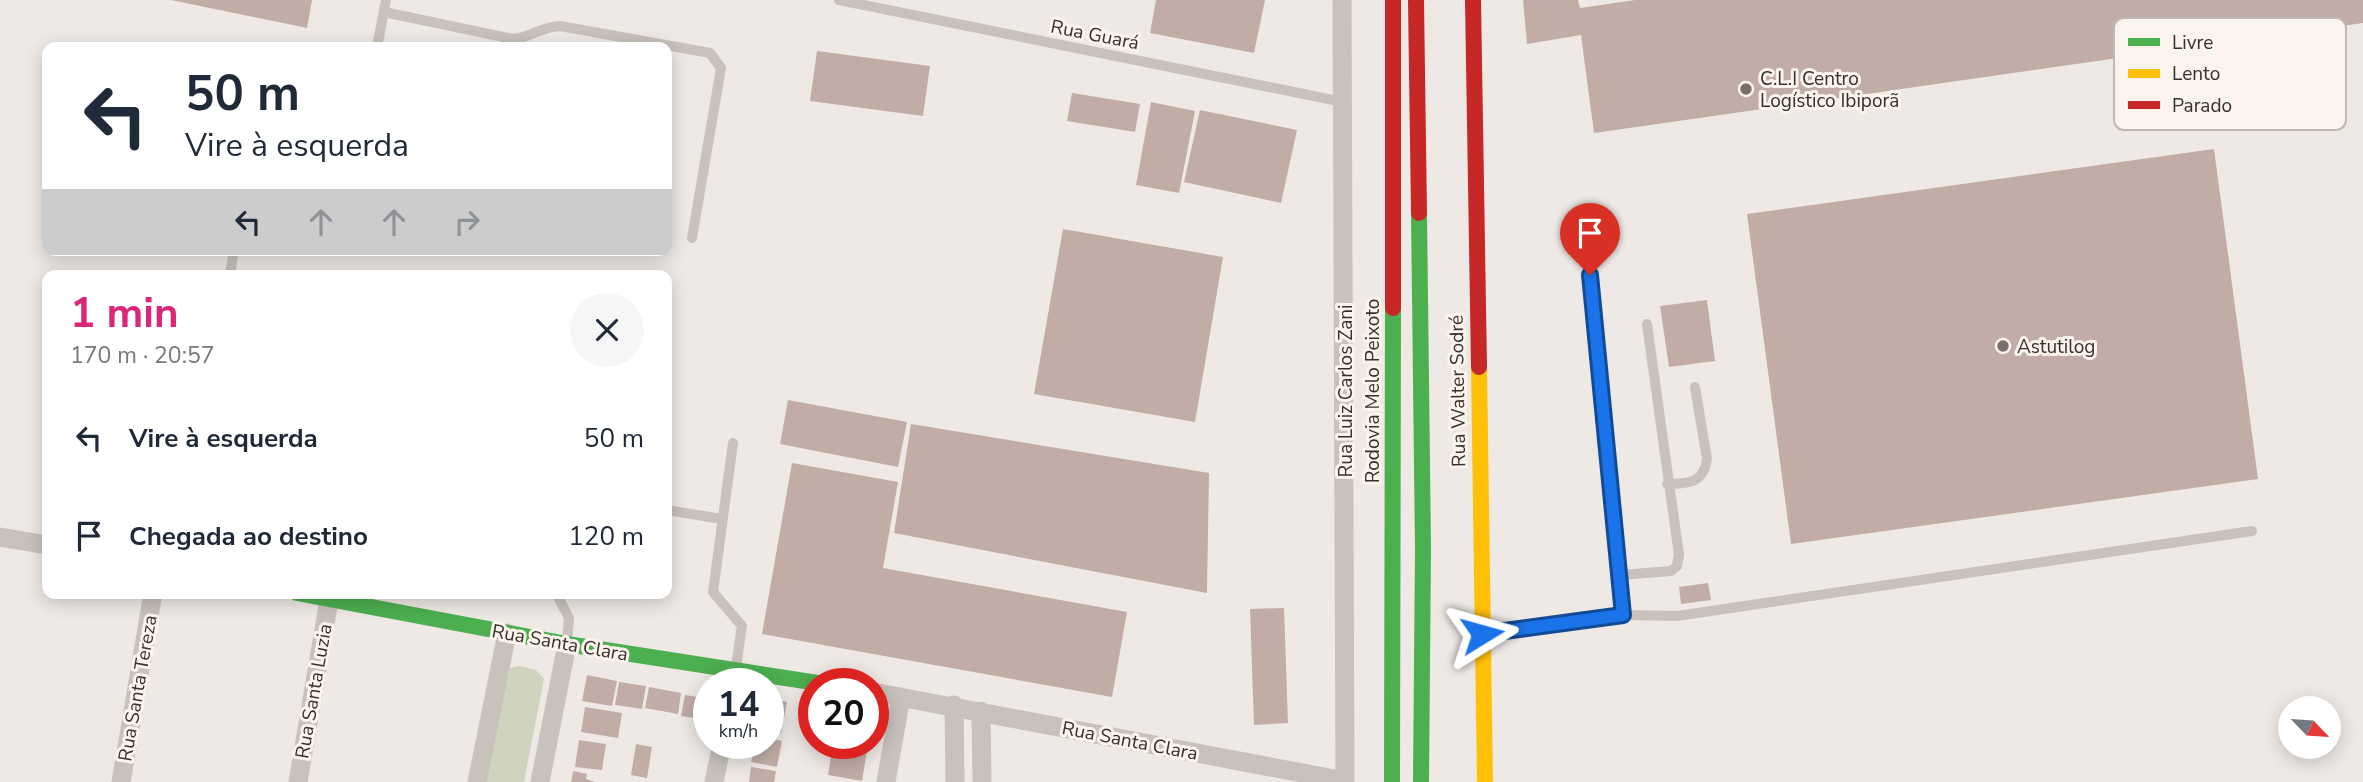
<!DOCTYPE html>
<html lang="pt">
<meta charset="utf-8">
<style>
:root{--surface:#fff;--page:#f6f6f7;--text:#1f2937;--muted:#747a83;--accent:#db2777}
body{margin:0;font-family:"Nunito Sans",sans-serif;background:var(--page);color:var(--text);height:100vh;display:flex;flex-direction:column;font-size:26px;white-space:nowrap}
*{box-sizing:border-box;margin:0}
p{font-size:23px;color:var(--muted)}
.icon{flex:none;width:38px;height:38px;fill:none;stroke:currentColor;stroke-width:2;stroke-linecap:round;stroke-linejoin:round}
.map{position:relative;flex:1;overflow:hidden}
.side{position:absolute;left:42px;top:270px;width:630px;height:329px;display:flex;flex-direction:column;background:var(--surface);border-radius:14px;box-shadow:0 4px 18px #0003}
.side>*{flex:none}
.guide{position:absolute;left:42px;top:42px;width:630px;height:214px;border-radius:14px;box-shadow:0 4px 18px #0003;background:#fff;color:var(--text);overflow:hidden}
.needle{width:46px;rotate:115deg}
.controls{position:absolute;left:2278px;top:696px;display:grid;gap:14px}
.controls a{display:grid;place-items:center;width:63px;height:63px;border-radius:50%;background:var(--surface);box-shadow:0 4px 18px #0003;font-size:35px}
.speed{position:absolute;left:693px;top:668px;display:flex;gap:14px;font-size:35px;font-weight:700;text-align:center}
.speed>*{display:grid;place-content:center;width:91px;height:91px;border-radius:50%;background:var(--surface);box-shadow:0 4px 18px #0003;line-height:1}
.speed small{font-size:18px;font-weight:400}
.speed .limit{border:10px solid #d22;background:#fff;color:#111}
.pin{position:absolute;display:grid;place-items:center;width:60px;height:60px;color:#fff;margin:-72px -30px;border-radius:50% 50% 50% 0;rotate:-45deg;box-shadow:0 0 7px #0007}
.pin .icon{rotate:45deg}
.me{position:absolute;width:77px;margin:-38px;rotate:82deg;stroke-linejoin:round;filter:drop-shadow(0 0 5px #0008)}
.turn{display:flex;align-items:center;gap:24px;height:147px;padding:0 28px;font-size:32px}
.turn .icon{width:91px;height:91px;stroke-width:2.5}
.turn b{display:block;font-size:49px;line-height:60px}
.lanes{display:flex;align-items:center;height:66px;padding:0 28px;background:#0003;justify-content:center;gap:35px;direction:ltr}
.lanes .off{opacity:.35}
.round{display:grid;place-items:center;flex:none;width:74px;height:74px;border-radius:37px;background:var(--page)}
.summary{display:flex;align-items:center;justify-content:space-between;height:119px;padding:0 28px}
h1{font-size:42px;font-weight:700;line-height:52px;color:var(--accent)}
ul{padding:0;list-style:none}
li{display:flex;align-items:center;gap:21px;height:98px;padding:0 28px}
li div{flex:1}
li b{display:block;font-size:26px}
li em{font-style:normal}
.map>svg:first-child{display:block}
.green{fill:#d0d4be}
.building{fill:#c1ada6}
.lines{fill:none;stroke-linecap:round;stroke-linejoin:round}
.lane{stroke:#c8c1bc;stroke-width:10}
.street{stroke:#c8c1bc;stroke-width:19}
.fast{stroke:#4caf50;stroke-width:16}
.slow{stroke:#ffc107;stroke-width:16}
.jam{stroke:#c62828;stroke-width:16}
.route-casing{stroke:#114b97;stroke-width:18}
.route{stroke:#1a73e8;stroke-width:12}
.poi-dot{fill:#78706b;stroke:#faf4ec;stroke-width:2.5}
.labels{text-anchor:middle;stroke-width:6;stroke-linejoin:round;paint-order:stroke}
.street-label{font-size:19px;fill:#392f2a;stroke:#faf4ec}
.poi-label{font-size:19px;fill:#392f2a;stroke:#faf4ec;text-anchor:start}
.key{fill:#faf4ec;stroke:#c0b9b2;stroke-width:2}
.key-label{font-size:19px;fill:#392f2a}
</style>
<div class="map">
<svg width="2363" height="782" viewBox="0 0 2363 782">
<rect width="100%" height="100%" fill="#eee9e4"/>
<!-- green -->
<path class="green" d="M519,666l17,4 8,9 -20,103h-42l28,-114z"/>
<!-- building -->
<path class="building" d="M171,0h141l-5,28z
M1156,0h109l-11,53 -104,-20z
M1523,0h55l2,8 55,-8h728v23l-769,110 -13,-98 -54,9z
M817,51l113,15 -7,50 -113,-15z
M1072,93l68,11 -5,28 -68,-11z
M1151,102l44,9 -16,82 -43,-8z
M1200,110l97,20 -16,73 -97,-21z
M2214,149l44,330 -467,65 -44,-330z
M1063,229l160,28 -28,165 -161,-28z
M1707,300l8,61 -46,6 -9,-61z
M788,400l119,22 -9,45 -118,-23z
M911,424l298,49 -2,120 -313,-60z
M792,463l106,19 -15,86 244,44 -15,85 -350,-63z
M1708,583l3,17 -30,4 -2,-17z
M1284,608l4,115 -34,2 -4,-116z
M587,675l30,6 -5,25 -30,-5z
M619,682l27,4 -4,23 -27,-4z
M649,687l32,6 -3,21 -33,-6z
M685,695l19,3 -3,21 -20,-3z
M768,698l19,4 -6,31 -13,-3z
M585,707l37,6 -4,25 -37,-6z
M768,738l14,3 -5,26 -26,-5 4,-18h13z
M579,740l27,4 -4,26 -27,-3z
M636,744l16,3 -5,31 -16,-3z
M833,745l34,5 -5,31 -34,-6z
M751,767l25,4 -2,11h-25z
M573,771l14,3 -1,5 9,3h-24z"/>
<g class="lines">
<!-- lane -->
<path class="lane" d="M839,0l504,102
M384,12l129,27c18,-1 29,-13 47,-13l150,27 11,15 -29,170
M377,47l9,-47
M1587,248l37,367
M230,275l4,-25
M733,443l-20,149 29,34 -6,41
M1667,484c21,0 37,-1 40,-25l-12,-72
M667,510l55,9
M1620,575l51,-4 6,-5 2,-11 -32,-231
M556,593l13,25 -2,24
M1486,633l138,-18 53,1 575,-85"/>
<!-- street -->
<path class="street" d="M1342,0l3,782
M0,537l47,8
M873,692l472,89
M954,705l1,77
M981,711l1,71
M121,782l32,-189
M298,782l31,-182
M477,782l30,-149
M540,782l27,-138
M714,782l8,-38
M886,782l15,-85"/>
<!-- fast -->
<path class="fast" d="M1419,213l4,335 -2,234
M297,593l270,51 257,40
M1392,782l1,-474"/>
<!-- slow -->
<path class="slow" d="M1479,367l6,415"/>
<!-- jam -->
<path class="jam" d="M1416,0l3,213
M1473,0l6,367
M1393,308v-308"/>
</g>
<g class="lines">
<defs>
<path id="route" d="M1482,634l141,-19 -33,-340"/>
</defs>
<!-- route casing -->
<use href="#route" class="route-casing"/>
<!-- route -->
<use href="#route" class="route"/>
</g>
<!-- markers -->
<g class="poi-dot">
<circle cx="1746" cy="89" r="7"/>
<circle cx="2003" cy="346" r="7"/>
</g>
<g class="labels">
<!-- street labels -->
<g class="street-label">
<text transform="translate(1095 34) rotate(11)" y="7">Rua Guará</text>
<text transform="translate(1345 391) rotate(-90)" y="7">Rua Luiz Carlos Zani</text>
<text transform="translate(1372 391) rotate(-90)" y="7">Rodovia Melo Peixoto</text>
<text transform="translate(1457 391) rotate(-91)" y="7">Rua Walter Sodré</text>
<text transform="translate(560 642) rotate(10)" y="7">Rua Santa Clara</text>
<text transform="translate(137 688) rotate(-80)" y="7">Rua Santa Tereza</text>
<text transform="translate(313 691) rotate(-80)" y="7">Rua Santa Luzia</text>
<text transform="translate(1130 740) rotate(11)" y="7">Rua Santa Clara</text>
</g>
<!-- poi labels -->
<g class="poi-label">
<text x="1760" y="85">C.L.I Centro<tspan x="1760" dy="22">Logístico Ibiporã</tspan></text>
<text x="2017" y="353">Astutilog</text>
</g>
</g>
<!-- legend -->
<rect x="2114" y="18" width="232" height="112" rx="10" class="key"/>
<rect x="2128" y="38" width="32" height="8" fill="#4caf50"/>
<rect x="2128" y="69" width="32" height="9" fill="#ffc107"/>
<rect x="2128" y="101" width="32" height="8" fill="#c62828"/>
<g class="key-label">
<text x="2172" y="49">Livre</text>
<text x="2172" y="80">Lento</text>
<text x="2172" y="112">Parado</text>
</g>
</svg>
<div class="controls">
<a><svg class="needle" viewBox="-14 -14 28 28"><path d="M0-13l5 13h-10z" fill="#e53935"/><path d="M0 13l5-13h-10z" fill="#747a83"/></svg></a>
</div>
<div class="speed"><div>14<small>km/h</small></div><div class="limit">20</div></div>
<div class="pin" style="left:1590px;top:275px;background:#d93025"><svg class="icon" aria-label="arrive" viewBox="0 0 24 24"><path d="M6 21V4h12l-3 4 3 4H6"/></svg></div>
<svg class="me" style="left:1482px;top:634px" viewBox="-20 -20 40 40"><path d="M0-17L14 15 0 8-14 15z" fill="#1a73e8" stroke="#fff" stroke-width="4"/></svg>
<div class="guide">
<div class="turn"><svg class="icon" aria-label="left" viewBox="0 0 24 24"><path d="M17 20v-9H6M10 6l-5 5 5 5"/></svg><div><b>50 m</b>Vire à esquerda</div></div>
<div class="lanes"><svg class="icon" aria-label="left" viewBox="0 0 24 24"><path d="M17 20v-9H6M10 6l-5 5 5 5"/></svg><svg class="icon off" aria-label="ahead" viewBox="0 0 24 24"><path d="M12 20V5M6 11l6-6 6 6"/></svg><svg class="icon off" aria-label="ahead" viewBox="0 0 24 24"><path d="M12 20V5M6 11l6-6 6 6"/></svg><svg class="icon off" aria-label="right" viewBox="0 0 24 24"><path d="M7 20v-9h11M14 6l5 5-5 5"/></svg></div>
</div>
<section class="side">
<div class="summary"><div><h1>1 min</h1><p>170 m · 20:57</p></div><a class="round"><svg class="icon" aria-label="close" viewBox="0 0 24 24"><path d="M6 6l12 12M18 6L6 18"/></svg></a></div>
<ul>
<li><svg class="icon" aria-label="left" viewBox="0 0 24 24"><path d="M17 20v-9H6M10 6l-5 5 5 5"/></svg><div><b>Vire à esquerda</b></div><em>50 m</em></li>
<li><svg class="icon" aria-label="arrive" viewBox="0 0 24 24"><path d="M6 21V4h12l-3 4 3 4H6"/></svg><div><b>Chegada ao destino</b></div><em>120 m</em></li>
</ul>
</section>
</div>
